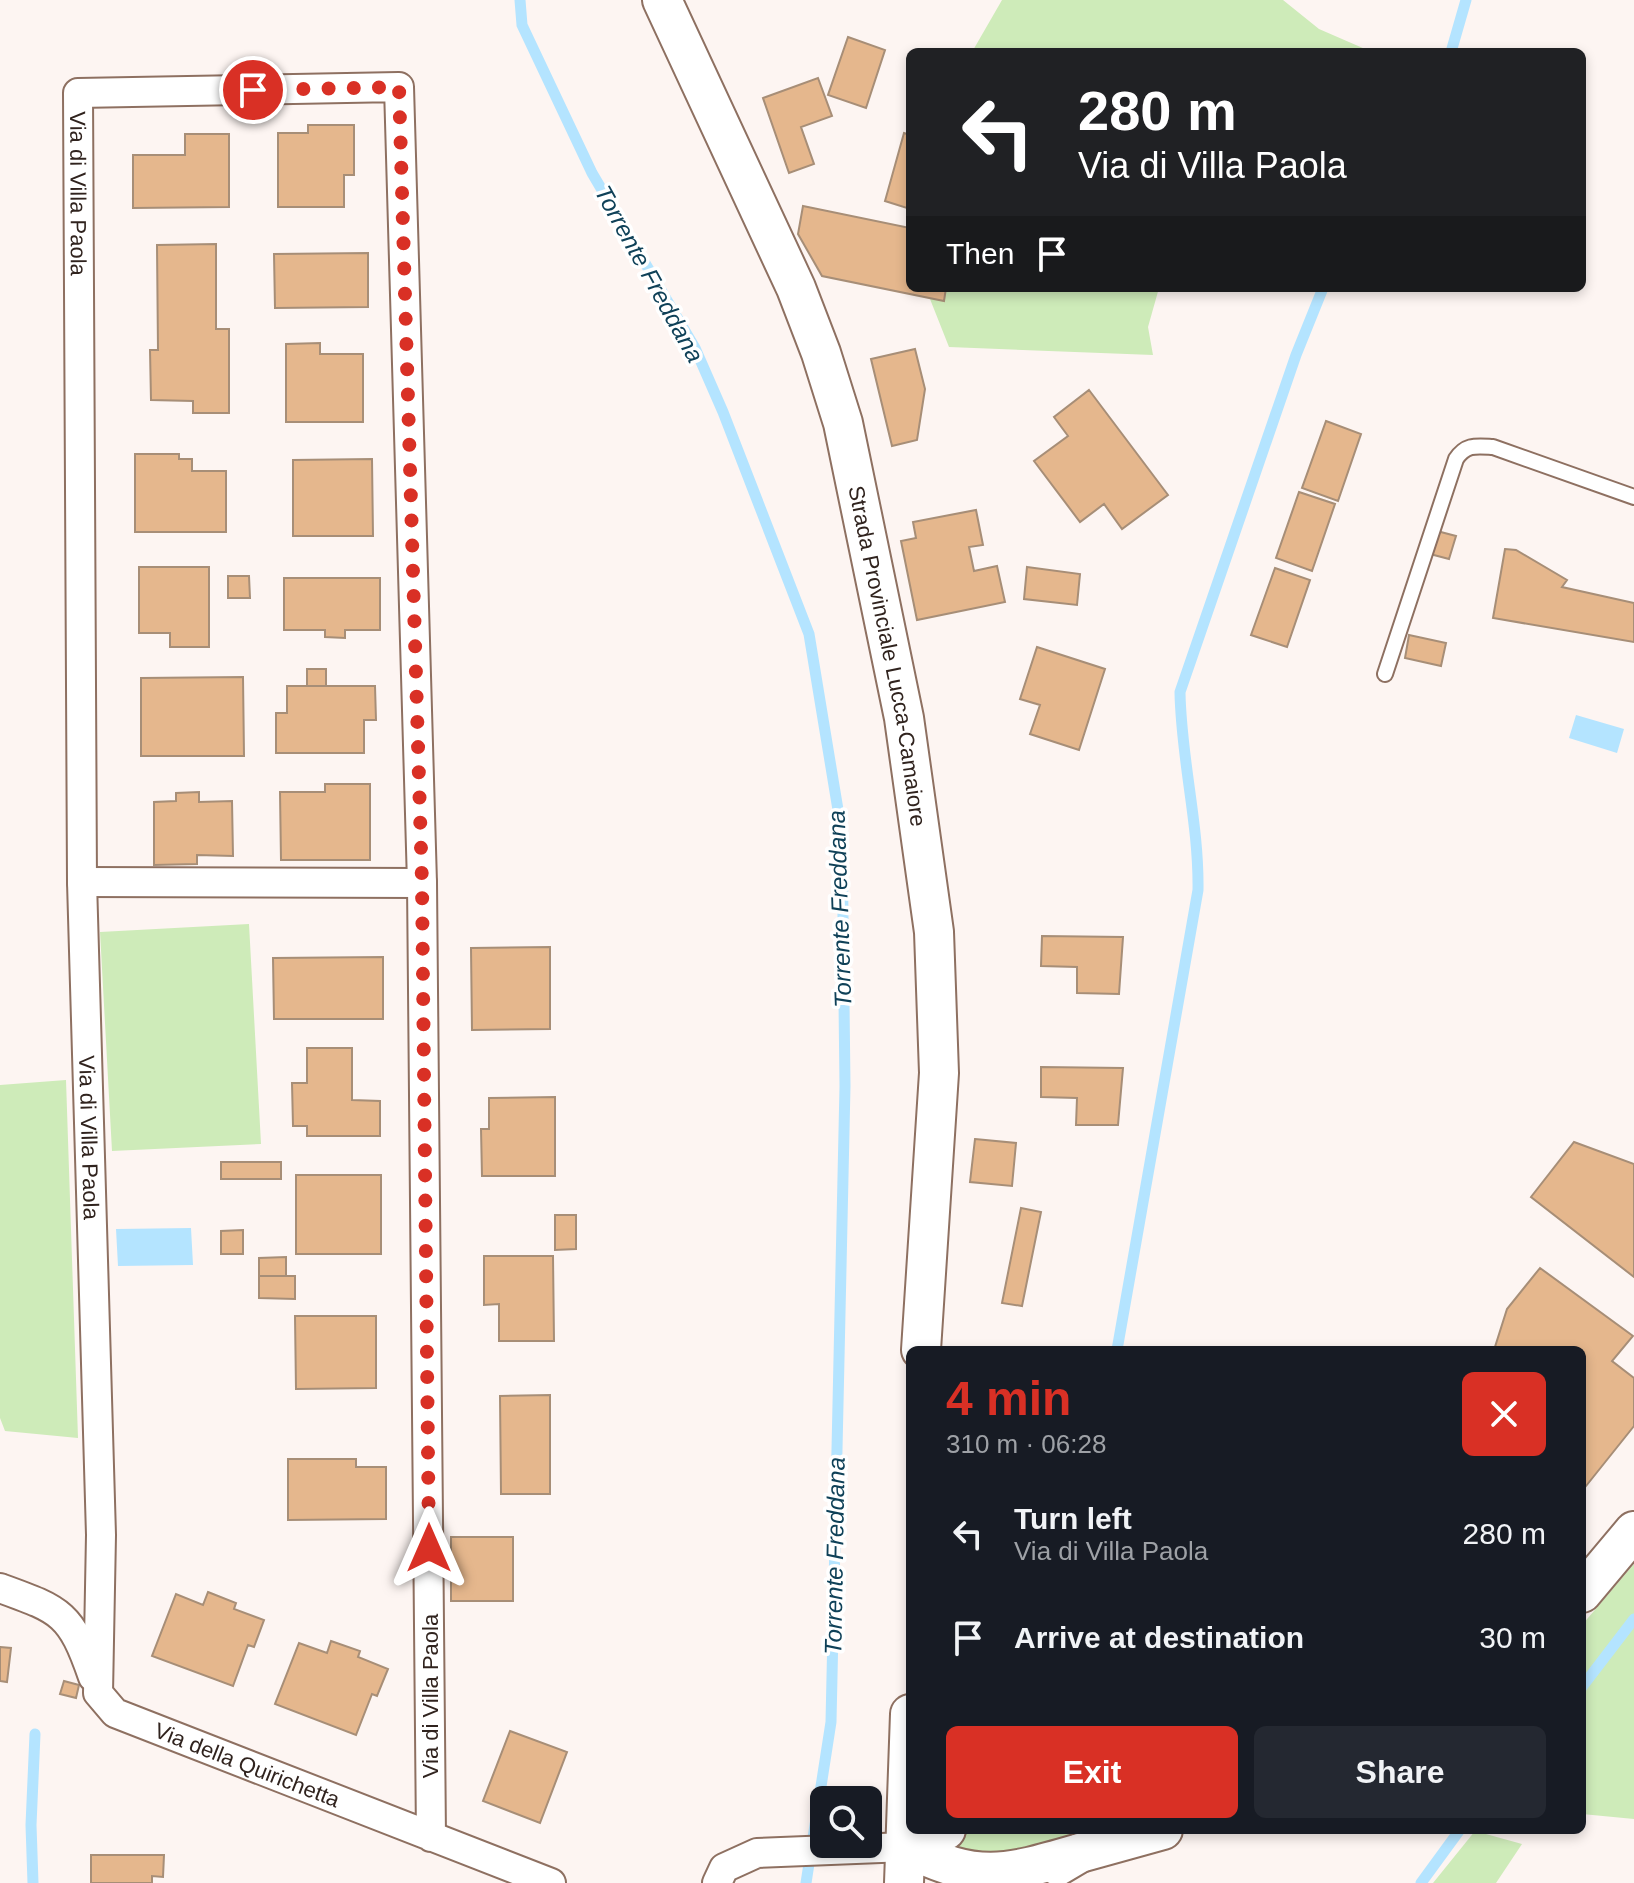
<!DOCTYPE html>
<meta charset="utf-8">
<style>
:root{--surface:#171b24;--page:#242831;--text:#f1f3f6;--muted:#9ea1a6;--accent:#d93025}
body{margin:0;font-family:Helvetica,sans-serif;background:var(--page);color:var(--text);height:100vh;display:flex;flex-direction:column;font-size:30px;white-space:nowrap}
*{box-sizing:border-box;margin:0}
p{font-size:26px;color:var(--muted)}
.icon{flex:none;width:44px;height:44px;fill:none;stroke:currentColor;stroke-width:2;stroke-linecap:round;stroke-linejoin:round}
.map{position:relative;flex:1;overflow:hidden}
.sheet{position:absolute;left:906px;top:1346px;width:680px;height:488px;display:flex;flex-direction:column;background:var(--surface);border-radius:12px;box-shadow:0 4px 12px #0003}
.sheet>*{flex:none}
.guide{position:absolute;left:906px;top:48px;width:680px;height:244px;border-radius:12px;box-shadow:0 4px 12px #0003;background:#202124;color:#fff;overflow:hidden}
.buttons{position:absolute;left:810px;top:1786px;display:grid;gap:16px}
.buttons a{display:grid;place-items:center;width:72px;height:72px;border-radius:12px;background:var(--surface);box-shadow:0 4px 12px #0003;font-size:40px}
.pin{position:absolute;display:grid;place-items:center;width:68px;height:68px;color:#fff;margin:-34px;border:4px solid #fff;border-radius:50%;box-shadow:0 2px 8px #0007}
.me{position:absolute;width:88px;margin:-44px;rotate:0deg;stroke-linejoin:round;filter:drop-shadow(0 0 6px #0008)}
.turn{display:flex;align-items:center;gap:28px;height:168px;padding:0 40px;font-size:36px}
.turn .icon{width:104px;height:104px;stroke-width:2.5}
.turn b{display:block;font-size:56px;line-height:68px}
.then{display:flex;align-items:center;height:76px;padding:0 40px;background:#0003;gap:16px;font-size:30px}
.round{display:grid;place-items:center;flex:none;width:84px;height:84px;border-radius:12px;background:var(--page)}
.overview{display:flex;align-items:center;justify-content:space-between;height:136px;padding:0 40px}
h1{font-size:48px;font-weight:800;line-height:60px;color:var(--accent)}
.primary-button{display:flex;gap:16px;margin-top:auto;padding:16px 40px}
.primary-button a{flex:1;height:92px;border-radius:12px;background:var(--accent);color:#fff;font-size:32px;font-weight:800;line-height:92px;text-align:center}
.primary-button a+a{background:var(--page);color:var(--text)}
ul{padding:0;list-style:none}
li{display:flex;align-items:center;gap:24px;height:104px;padding:0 40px}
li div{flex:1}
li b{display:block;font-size:30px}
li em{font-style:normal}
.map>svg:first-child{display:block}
.green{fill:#ceebb9}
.water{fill:#b4e4ff}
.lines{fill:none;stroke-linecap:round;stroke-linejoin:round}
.stream{stroke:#b4e4ff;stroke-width:11}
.building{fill:#e5b78d;stroke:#a78e77;stroke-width:2}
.lane-casing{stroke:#8e7061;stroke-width:18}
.street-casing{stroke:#8e7061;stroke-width:32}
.secondary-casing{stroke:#8e7061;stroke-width:42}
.lane{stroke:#fff;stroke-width:14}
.street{stroke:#fff;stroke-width:28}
.secondary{stroke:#fff;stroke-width:38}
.route{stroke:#d93025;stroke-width:14;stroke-dasharray:0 25.2}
.labels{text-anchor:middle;stroke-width:7;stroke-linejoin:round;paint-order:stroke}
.street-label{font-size:22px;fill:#30231e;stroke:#fff}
.water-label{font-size:24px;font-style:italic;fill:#0f4158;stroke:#fff}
</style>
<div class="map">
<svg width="1634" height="1883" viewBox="0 0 1634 1883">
<rect width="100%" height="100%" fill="#fdf5f2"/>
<!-- green -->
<path class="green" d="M1002,0h281l36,29 53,23h-400z
M931,288h228l-11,39 5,28 -204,-8 -19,-48z
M249,924l12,220 -149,7 -12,-219z
M66,1080l12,358 -73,-7 -5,-13v-333z
M1634,1564v255l-52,-5v-189z
M971,1830h127l-107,34 -45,-19 6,-7z
M1475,1831l47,13 -26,39h-63z"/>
<!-- water -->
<path class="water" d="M1576,715l48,14 -7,24 -48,-15z
M191,1228l2,37 -75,1 -2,-37z"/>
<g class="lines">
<!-- stream -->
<path class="stream" d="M520,0l2,25 70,148 103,175 28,64 86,222 33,200 3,252 -14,636 -25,161
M1451,52l15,-52
M1117,1350l81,-460c1,-67 -17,-131 -18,-198l116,-337 27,-67
M1582,1687l52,-68
M33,1883l-2,-58 4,-91
M1421,1883l38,-52"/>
</g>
<!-- building -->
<path class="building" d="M848,37l37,13 -19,58 -38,-13z
M818,78l14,38 -31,11 13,37 -25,9 -26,-75z
M308,125h46v50h-10v32h-66v-74h30z
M904,133l6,2v74l-25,-8z
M185,134h44v73l-96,1v-53h52z
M803,206l107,22v60h36l-2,13 -122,-25 -24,-42z
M216,244v85h13v84h-36v-12l-42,-1 -1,-50h8l-1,-105z
M368,253v54l-93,1 -1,-54z
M320,343v11h43v68h-77v-78z
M915,349l10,40 -8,51 -25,6 -21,-87z
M1089,390l79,105 -46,34 -18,-25 -24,18 -46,-61 34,-25 -14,-19z
M1326,421l35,13 -23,67 -36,-13z
M135,454h44v5h13v12h34v61h-91z
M372,459l1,77h-80v-76z
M1299,492l36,12 -23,67 -36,-13z
M976,510l7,35 -14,2 5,24 23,-5 8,36 -88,18 -16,-79 15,-3 -3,-16z
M1437,531l19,5 -7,23 -19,-5z
M1505,549l11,1 51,30 -5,7 72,16v39l-141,-24z
M139,567h70v80h-39v-14h-31z
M1027,567l53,7 -3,31 -53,-6z
M1275,568l35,12 -23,67 -36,-12z
M228,576h21l1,22h-22z
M284,578h96v52h-35v8l-20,-1v-7h-41z
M1409,635l37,8 -5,23 -36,-8z
M1037,647l68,22 -26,81 -49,-16 10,-29 -20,-6z
M307,669h19v17h-19z
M243,677l1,79h-103v-78z
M287,686h88l1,34h-12v33h-88v-40h11z
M325,784h45v76h-89l-1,-68h45z
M199,792v10l33,-1 1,55 -36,-1v9l-43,1v-63l22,-1v-8z
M1042,936l81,1 -4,57 -42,-1v-26l-36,-1z
M550,947v82l-78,1 -1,-82z
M383,957v62h-109l-1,-61z
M307,1048h45v52l28,1v35h-73v-10h-14l-1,-43h15z
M1041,1067l82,1 -5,57h-42l1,-27 -36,-1z
M555,1097v79h-73l-1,-47h8v-31z
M975,1139l41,4 -4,43 -42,-4z
M1574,1142l60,22v113l-103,-80z
M221,1162h60v17h-60z
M296,1175h85v79h-85z
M1021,1208l20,4 -19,94 -20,-3z
M555,1215h21v34l-21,1z
M243,1230v24h-22v-23z
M484,1256h69l1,85h-55v-37l-15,1z
M286,1257v19h-27v-18z
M1540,1268l93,68 -21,25 22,17v48l-52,65v-141h-88l13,-41z
M259,1276h36v23l-36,-1z
M295,1316h81v72l-80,1z
M550,1395v99h-49l-1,-98z
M288,1459h68v8h30v52l-98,1z
M451,1537h62v64h-62z
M208,1592l28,11 -2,6 30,11 -10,27 -6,-2 -15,41 -81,-30 24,-62 27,11z
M331,1641l29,10 -2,6 30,12 -11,27 -5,-2 -16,41 -81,-31 24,-61 28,10z
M0,1647l11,1 -4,34 -7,-1z
M64,1681l15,4 -3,13 -16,-4z
M510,1731l57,21 -27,71 -57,-22z
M91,1855h73l-1,22 -11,-1v7h-61z"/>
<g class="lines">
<defs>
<path id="lane" d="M1385,674l71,-215c10,-15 20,-13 37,-12l141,50"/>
<g id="street">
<path d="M82,882l340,1"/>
<path d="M0,1588c61,22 71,25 93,89"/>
<path id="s1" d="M431,1837l-9,-954 -23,-796 -321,6 4,789 19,653 -3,158 17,20 436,170"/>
<path d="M717,1883l7,-15 33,-15 149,-6"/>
</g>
<g id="secondary">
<path id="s2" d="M662,0l134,288 25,65 22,70 61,295 30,214 5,141 -18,277"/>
<path d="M1582,1593l52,-62"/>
<path d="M906,1847c72,36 98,28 174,6"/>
<path d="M906,1847l40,-17"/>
<path d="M1058,1866l22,-13 83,-23"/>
<path d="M904,1883l6,-169"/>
</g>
</defs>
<!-- lane casing -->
<use href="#lane" class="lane-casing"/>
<!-- street casing -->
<use href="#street" class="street-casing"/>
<!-- secondary casing -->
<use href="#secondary" class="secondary-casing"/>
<!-- lane -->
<use href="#lane" class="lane"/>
<!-- street -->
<use href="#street" class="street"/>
<!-- secondary -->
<use href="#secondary" class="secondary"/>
</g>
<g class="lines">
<!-- route -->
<path class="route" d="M253,90l146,-3 23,796 7,665"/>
</g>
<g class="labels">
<!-- street labels -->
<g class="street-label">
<text dy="8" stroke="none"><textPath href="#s1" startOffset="2172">Via di Villa Paola</textPath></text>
<text dy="8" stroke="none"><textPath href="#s2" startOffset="698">Strada Provinciale Lucca-Camaiore</textPath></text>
<text dy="8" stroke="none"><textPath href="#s1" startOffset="3116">Via di Villa Paola</textPath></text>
<text transform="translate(430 1696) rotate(-90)" y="8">Via di Villa Paola</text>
<text dy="8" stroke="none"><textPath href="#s1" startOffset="3840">Via della Quirichetta</textPath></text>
</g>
<!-- water labels -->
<g class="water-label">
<text transform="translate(649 274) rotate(61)" y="8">Torrente Freddana</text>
<text transform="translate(840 909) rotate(-92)" y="8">Torrente Freddana</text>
<text transform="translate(835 1556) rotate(-89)" y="8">Torrente Freddana</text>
</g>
</g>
</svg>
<div class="buttons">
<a><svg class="icon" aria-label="search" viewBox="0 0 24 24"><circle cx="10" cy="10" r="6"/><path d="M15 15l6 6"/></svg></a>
</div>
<div class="pin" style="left:253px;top:90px;background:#d93025"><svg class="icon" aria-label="arrive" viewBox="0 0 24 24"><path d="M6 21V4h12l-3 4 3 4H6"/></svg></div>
<svg class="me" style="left:429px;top:1548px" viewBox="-20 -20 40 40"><path d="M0-17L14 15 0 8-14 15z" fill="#d93025" stroke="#fff" stroke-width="4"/></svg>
<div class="guide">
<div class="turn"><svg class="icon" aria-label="left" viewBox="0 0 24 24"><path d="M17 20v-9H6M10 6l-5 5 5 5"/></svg><div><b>280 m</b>Via di Villa Paola</div></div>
<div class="then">Then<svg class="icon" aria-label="arrive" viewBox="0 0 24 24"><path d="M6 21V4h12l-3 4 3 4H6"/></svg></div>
</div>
<section class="sheet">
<div class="overview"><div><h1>4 min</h1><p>310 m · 06:28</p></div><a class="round" style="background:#d93025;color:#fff"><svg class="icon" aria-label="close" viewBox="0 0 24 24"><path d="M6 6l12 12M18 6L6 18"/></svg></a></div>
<ul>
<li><svg class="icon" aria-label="left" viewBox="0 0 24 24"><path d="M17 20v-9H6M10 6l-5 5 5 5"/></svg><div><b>Turn left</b><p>Via di Villa Paola</p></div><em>280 m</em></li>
<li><svg class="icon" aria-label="arrive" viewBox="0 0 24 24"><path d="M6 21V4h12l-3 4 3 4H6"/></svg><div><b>Arrive at destination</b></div><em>30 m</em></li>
</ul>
<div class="primary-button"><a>Exit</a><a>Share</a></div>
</section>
</div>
